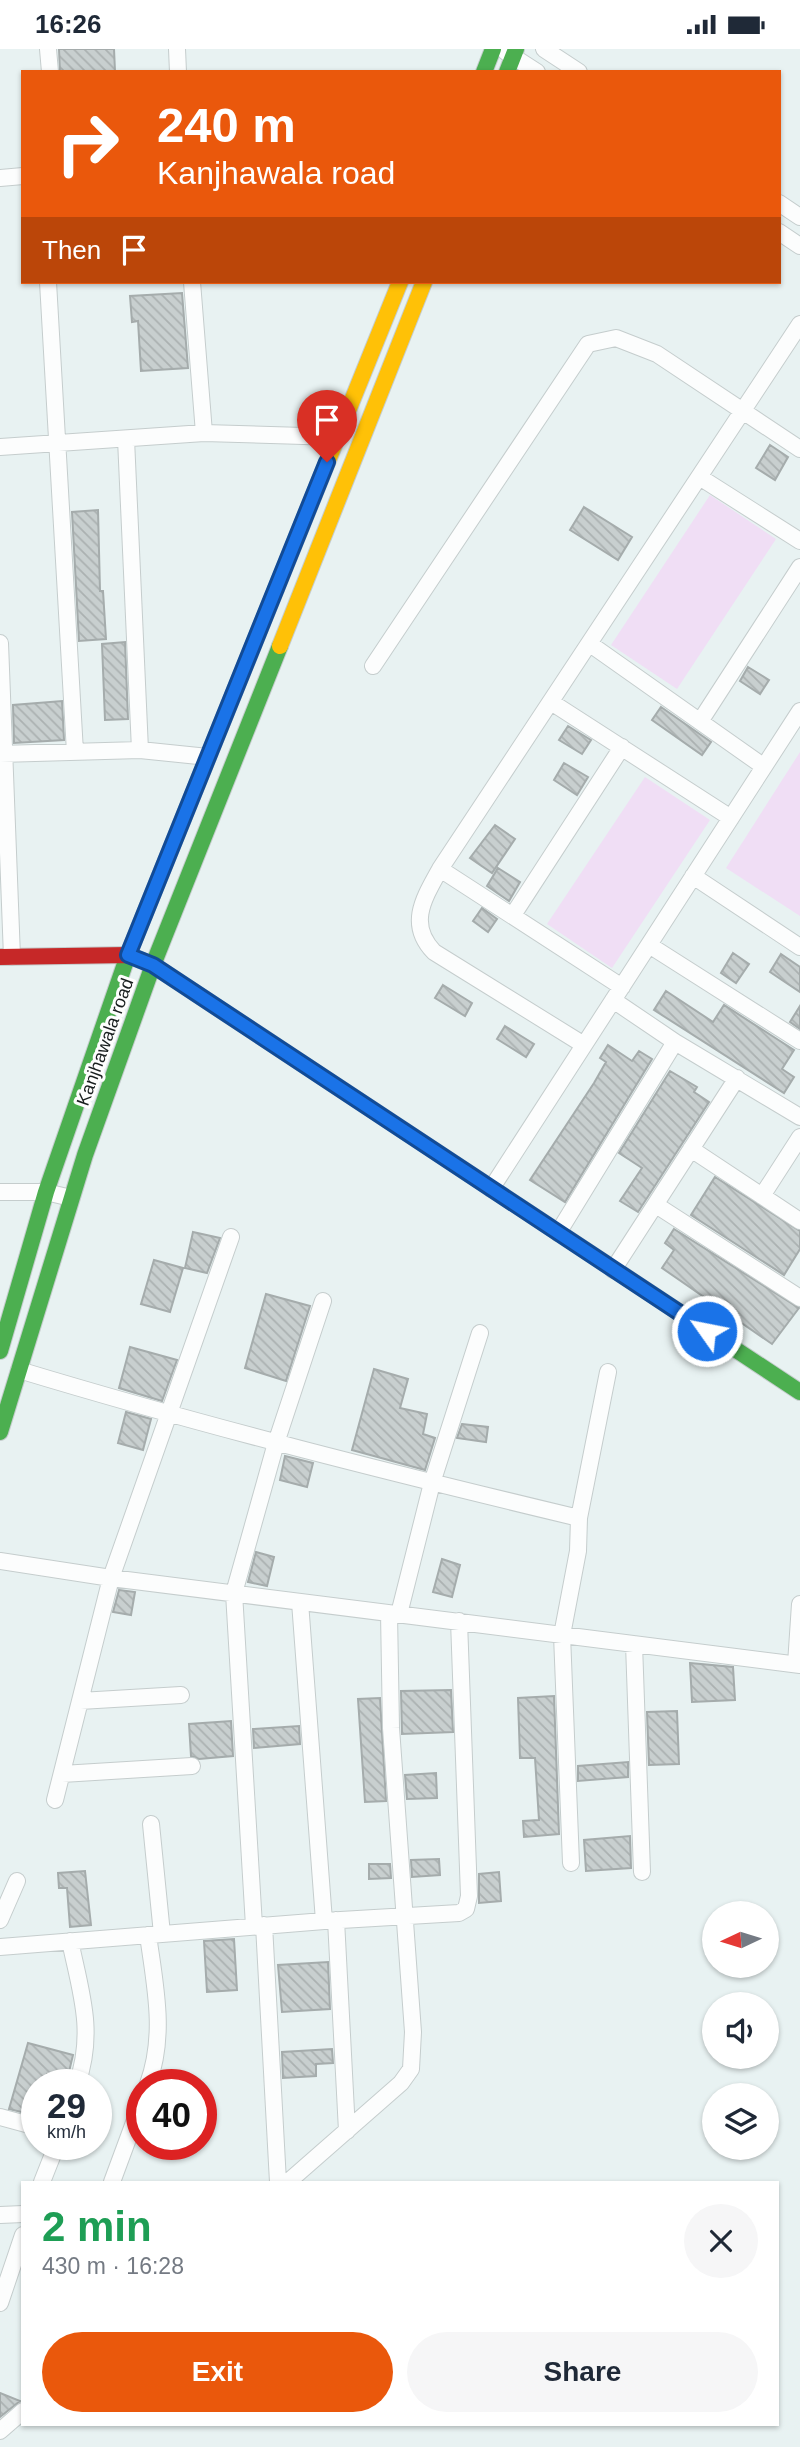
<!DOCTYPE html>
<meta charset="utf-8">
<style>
:root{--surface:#fff;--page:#f6f6f7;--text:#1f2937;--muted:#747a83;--accent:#ea580c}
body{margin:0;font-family:Helvetica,sans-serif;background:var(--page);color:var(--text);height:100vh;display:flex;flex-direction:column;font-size:26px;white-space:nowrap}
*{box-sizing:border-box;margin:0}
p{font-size:23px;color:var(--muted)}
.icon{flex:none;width:38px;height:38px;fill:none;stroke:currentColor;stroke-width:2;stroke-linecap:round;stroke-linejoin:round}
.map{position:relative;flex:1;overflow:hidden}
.drawer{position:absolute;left:21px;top:2132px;width:758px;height:245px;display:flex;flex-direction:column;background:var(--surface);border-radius:0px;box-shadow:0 2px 5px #0004}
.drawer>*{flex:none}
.top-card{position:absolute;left:21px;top:21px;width:760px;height:214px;border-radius:0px;box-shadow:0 2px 5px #0004;background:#ea580c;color:#fff;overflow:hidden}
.needle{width:46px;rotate:266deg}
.tools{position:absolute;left:702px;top:1852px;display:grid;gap:14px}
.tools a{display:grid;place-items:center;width:77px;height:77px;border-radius:50%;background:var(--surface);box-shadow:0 2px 5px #0004;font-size:35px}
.speed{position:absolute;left:21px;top:2020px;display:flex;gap:14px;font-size:35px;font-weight:700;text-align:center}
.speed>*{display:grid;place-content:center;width:91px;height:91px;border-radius:50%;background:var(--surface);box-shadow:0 2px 5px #0004;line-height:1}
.speed small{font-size:18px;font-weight:400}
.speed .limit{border:10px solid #d22;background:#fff;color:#111}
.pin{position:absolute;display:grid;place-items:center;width:60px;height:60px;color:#fff;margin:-72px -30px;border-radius:50% 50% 50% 0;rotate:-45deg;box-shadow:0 0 7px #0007}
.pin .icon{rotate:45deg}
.me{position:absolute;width:77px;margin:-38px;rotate:303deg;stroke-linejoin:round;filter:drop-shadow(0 0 5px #0008)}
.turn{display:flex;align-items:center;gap:24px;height:147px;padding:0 21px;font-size:32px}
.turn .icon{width:91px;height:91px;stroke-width:2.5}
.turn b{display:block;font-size:49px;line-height:60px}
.then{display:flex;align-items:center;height:66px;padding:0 21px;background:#0003;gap:14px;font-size:26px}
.round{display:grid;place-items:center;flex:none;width:74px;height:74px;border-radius:37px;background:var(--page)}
.overview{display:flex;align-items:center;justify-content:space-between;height:119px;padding:0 21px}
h1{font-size:42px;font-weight:700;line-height:52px;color:#1e9e55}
.button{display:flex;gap:14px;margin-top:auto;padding:14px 21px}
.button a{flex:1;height:80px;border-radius:42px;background:var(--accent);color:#fff;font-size:28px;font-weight:700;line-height:80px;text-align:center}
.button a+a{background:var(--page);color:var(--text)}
.status{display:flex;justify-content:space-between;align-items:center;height:49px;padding:0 35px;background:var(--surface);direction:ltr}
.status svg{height:19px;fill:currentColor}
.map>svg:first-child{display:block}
.park{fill:#f0def5}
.building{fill:url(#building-back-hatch);stroke:#a5acac;stroke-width:2}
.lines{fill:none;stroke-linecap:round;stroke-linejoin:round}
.street-casing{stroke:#c5cdcd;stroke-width:18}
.fast-casing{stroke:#c5cdcd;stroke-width:18}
.slow-casing{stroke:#c5cdcd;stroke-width:18}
.jam-casing{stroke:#c5cdcd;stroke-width:18}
.street{stroke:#fcfdfd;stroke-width:16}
.fast{stroke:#4caf50;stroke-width:16}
.slow{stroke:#ffc107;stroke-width:16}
.jam{stroke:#c62828;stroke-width:16}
.route-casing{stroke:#114b97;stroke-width:18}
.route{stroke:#1a73e8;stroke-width:12}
.labels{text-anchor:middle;stroke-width:6;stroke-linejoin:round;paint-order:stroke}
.street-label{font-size:18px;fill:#191f1f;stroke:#fefefe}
</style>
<div class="status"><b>16:26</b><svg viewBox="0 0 49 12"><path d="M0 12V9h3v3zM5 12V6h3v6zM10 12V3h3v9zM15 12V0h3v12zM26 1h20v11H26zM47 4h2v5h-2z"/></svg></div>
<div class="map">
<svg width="800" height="2398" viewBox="0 0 800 2398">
<defs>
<pattern id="building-back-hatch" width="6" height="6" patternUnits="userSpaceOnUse" patternTransform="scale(1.75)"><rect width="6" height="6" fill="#c8cfcf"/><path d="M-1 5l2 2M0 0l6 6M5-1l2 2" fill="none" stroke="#abb1b1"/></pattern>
</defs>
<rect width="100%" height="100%" fill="#e8f2f2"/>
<!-- park -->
<path class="park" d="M710,446l66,44 -99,150 -66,-44z
M800,703v164l-74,-48z
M645,728l65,43 -98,148 -65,-44z"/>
<!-- building -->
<path class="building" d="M59,0h55l1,22 -55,1z
M182,244l6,75 -47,3 -3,-50 -6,1 -2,-26z
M770,396l18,12 -13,23 -19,-12z
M584,458l48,30 -14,23 -48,-30z
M98,461l2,81h3l3,48 -27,2 -7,-129z
M125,593l3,77 -23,1 -3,-76z
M748,618l21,13 -9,14 -20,-13z
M62,652l2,39 -50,3 -1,-38z
M661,658l50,35 -9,13 -50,-35z
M568,677l23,14 -9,14 -23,-14z
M564,714l24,14 -11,18 -23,-15z
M495,776l20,14 -23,34 -22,-15z
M498,819l22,14 -11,19 -22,-15z
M482,859l15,11 -9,13 -15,-11z
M733,904l16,11 -13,19 -15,-10z
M781,905l19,13v25l-30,-20z
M443,936l29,18 -7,13 -30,-18z
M666,942l47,31 11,-17 70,45 -12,19 12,8 -10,16 -130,-83z
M800,957v23l-10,-7z
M505,977l29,18 -8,13 -29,-18z
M608,996l24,16 7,-10 13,8 -87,143 -35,-22 64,-97 12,-21 -6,-4z
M670,1022l27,16 -3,5 15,10 -71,110 -18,-11 22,-33 -23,-15z
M715,1128l85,54v18l-16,26 -93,-60z
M674,1180l125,79 -27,36 -110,-76 12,-18 -9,-7z
M193,1183l27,6 -13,35 -22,-5z
M154,1211l29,8 -13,44 -29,-8z
M266,1245l44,12 -24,75 -41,-13z
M130,1298l47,13 -15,41 -43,-13z
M374,1320l34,10 -8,29 27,6 -4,20 12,4 -10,32 -73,-20z
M126,1363l25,7 -8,31 -25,-7z
M462,1375l26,3 -2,15 -29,-4z
M285,1407l28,7 -6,24 -27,-7z
M256,1503l18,5 -7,29 -19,-4z
M442,1510l18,6 -8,32 -19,-5z
M119,1541l16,2 -4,23 -18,-3z
M690,1614l43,4 2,33 -43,2z
M451,1641l2,42 -51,2 -1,-43z
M554,1647l5,138 -35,3 -1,-16 16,-1 -4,-62h-15l-2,-60z
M380,1649l6,103 -21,1 -7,-103z
M677,1662l2,53 -30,1 -2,-53z
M231,1672l2,35 -34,3 -8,-3 -2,-32z
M299,1677l1,18 -46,4 -1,-19z
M628,1713v15l-50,4v-15z
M436,1724l1,25 -30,1 -2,-24z
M630,1787l1,32 -45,3 -2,-31z
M439,1810l1,16 -28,2 -1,-17z
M369,1815h21l1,14 -22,1z
M85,1822l6,54 -21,2 -3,-39h-8l-1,-15z
M499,1823l2,29 -22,2v-29z
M234,1890l3,51 -30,2 -3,-51z
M328,1913l2,47 -48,3 -4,-47z
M28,1994l45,12 -6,25 -20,-6 -3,10h-7l-3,31 -25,-6z
M332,2000l1,14 -17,1v12l-33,2 -1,-26z
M0,2344l20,8 -20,16z"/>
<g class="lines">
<defs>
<path id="street" d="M48,0l2,23
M177,0l1,23
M544,0l35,23
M506,3l31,20
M0,129l23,-2
M779,154l21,14
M779,183l21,14
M48,233l27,470
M192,233l12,151
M126,390l14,311
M0,398l204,-14 133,4
M701,429l99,63
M0,594l12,314
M590,595l173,122
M373,617l215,-322 28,-6 41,16 143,95
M551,653l180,116
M701,671l99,-153
M0,705l140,-4 68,7
M440,820l182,118
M693,827l107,71
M513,866l109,-168
M649,896l151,96
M613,951l62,42 125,75
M584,996l-150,-93c-27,-28 -10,-54 6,-83l360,-545
M691,1100l109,72
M491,1140l309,-478
M0,1143h46l25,6
M762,1147l38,-59
M656,1156l144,93
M558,1184l117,-191
M613,1221l124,-192
M19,1321c185,56 372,103 560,148
M0,1512l111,17 689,87
M300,1553l24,319
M399,1565l33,-131 48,-150
M634,1595l8,228
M796,1615l4,-60
M80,1652l101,-6
M62,1725l130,-8
M55,1751l56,-222 120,-341
M151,1775l11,110
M571,1814l-9,-228 16,-84 1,-33 29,-146
M0,1871l17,-39
M336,1871l11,211
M264,1876l14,257
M254,1877l-20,-333 42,-150 47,-142
M70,1892c11,52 25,91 7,143
M0,1898l324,-26 135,-8 7,-4 3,-13 -10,-275
M148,2035c18,-50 7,-98 0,-149
M0,2068l37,10
M42,2133l15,-38
M112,2133l30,-81
M288,2133l113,-99 10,-14 2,-37 -22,-304 -2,-115
M0,2166l23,-1
M0,2254l23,-68
M0,2382l23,-20"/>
<path id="fast" d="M484,23l9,-23
M507,23l9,-23
M300,1013l500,330
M0,1302l46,-159 82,-237 148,-366
M0,1383l85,-277 68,-190 127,-319"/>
<path id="slow" d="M276,540l124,-307
M280,597l144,-364"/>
<path id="jam" d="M0,908l128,-2 25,10 147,97"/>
</defs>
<!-- street casing -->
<use href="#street" class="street-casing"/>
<!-- fast casing -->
<use href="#fast" class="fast-casing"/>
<!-- slow casing -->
<use href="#slow" class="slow-casing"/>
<!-- jam casing -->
<use href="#jam" class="jam-casing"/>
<!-- street -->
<use href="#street" class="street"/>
<!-- fast -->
<use href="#fast" class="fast"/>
<!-- slow -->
<use href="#slow" class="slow"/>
<!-- jam -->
<use href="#jam" class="jam"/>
</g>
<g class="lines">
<defs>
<path id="route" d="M327,413l-199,493 25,10 554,366"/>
</defs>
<!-- route casing -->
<use href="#route" class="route-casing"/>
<!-- route -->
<use href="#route" class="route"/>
</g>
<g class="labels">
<!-- street labels -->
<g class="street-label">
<text transform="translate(105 993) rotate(-70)" y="6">Kanjhawala road</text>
</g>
</g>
</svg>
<div class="tools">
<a><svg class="needle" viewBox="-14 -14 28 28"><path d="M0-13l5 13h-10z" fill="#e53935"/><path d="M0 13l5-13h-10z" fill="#747a83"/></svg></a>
<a><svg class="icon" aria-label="sound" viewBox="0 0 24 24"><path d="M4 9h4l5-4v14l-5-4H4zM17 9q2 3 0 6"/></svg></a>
<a><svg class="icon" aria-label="layers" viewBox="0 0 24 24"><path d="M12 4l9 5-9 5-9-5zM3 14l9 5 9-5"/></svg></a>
</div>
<div class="speed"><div>29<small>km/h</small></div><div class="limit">40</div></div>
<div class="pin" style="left:327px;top:413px;background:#d93025"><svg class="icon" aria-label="arrive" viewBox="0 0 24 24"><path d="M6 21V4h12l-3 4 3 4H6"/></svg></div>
<svg class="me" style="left:707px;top:1282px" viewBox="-20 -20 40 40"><circle r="17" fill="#1a73e8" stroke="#fff" stroke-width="3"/><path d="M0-11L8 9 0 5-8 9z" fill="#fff"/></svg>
<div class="top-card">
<div class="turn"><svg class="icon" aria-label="right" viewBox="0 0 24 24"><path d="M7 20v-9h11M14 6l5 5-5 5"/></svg><div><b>240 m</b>Kanjhawala road</div></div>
<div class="then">Then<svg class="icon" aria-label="arrive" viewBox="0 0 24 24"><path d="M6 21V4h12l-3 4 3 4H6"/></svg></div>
</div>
<section class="drawer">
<div class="overview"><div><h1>2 min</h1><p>430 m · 16:28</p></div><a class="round"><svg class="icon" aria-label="close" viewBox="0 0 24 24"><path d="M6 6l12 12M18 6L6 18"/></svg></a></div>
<div class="button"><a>Exit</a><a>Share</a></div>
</section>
</div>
